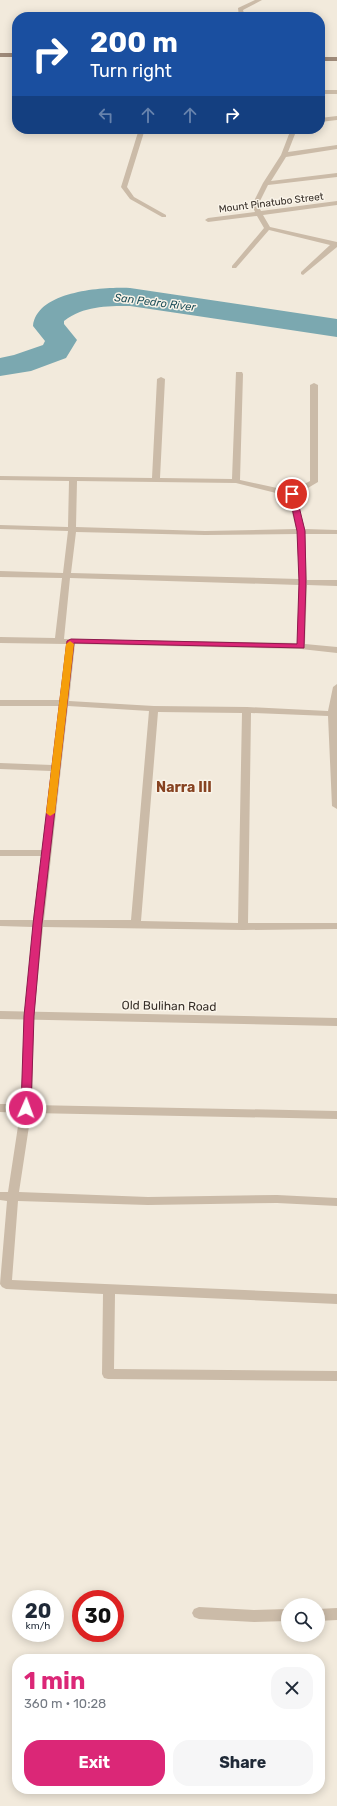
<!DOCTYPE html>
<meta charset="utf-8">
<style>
:root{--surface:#fff;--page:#f6f6f7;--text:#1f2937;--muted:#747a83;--accent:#db2777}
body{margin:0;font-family:Rubik,sans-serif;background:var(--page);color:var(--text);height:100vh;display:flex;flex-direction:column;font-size:15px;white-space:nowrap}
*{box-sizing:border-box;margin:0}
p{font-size:13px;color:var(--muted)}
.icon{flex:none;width:22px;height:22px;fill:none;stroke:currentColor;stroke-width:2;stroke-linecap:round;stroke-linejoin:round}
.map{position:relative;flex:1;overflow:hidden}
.side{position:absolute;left:12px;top:1654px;width:313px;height:140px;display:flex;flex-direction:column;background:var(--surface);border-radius:16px;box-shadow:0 2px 10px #0003}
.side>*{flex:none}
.guide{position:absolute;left:12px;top:12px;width:313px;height:122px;border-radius:16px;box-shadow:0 2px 10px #0003;background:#1a4fa0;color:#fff;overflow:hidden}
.fabs{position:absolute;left:281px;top:1598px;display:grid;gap:8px}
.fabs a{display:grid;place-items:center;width:44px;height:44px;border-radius:50%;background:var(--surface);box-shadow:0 2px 10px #0003;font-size:20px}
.speed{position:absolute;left:12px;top:1590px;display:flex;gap:8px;font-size:20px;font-weight:700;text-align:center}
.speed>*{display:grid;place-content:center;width:52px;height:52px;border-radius:50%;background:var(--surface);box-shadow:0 2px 10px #0003;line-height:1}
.speed small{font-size:10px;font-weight:400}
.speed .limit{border:6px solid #d22;background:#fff;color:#111}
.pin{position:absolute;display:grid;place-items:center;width:34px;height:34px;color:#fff;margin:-17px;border:2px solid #fff;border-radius:50%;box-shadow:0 1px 4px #0007}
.me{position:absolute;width:44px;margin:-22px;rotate:2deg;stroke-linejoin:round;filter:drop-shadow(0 0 3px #0008)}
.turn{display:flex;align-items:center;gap:14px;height:84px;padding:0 12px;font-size:18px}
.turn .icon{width:52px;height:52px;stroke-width:2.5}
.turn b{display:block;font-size:28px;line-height:34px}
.lanes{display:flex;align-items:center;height:38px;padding:0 12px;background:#0003;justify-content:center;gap:20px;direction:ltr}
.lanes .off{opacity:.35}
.round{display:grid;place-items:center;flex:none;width:42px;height:42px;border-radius:16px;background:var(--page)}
.head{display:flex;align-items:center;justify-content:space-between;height:68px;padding:0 12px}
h1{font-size:24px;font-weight:700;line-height:30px;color:var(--accent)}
.primary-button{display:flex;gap:8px;margin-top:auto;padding:8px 12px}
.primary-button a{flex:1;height:46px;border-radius:16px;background:var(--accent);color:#fff;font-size:16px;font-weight:700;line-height:46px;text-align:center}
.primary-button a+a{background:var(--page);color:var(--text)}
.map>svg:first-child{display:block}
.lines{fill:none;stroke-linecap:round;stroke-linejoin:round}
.river{fill:#7ba8b0;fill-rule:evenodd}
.service{fill:#cbbba8;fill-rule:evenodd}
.minor{fill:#cbbba8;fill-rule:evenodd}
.tertiary{fill:#cbbba8;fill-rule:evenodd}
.secondary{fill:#9e8a79;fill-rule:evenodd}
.route{fill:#db2777;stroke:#8e194d}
.slow{fill:#f59e0b}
.labels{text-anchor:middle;stroke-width:3;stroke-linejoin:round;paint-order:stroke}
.far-street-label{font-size:10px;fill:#372f28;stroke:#faf4e9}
.far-water-label{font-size:11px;font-style:italic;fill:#1d4f59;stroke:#faf4e9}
.street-label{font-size:12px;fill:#372f28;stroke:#faf4e9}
.quarter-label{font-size:14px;font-weight:bold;fill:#874321;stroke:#faf4e9}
</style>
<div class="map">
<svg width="337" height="1806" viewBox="0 0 337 1806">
<rect width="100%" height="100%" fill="#f2eadc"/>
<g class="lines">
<!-- river -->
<path class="river" d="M130,288l207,31v18l-207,-31c-25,0 -46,0 -66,15v3l13,16 -11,18 -35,13 -31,5v-18l14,-3 29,-10 2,-4 -12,-15c4,-35 69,-39 97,-38z"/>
<!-- service -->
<path class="service" d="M255,0h7l-19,10 2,7h-6l-1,-9z"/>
<!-- minor -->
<path class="minor" d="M320,90h17v4h-17z
M337,116v4l-17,2v-4z
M139,129h6l-18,58 7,10 32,18v2h-4l-32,-18 -9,-12z
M291,129h6l-9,23 49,-7v4l-51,8 -15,24 66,-8v4l-69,8 -10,20 3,6 76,-10v4l-74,10 7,12 67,15v5l-34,28 -2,-1v-2l29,-27 -61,-15 -33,38h-4v-2l32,-38 -7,-12 -49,6 -3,-2 3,-2 47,-6 -3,-7 11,-22 18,-28z
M236,372h6l1,2 -3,106 51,11 19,-10v-96l4,-2 4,2v97l-22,13 9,34 32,1v4h-32l2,46h30v6l-30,-1 -2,59 32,3v6l-36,-4 -226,-5 -6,57 85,5 93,1 81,4 5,-24 4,-3v125l-5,-3 -4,-90 -77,-3 -3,210h89v6l-94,1 -200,-3 -9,89 -2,89 305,6v8l-306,-6 -12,79 129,5 129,-2 60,3v8l-60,-3 -129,2 -130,-4 -6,79 325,14v10l-222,-10 -1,75 223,2v10l-229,-2 -4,-1 -2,-4 1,-80 -97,-5 -4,-2 -2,-3 7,-83 -7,-1v-8h8l12,-79 -20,-1v-8h21l3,-88 9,-89 -33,-1v-6h33l8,-64h-41v-6h42l9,-79 -51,-2v-6l52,2 7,-59h-59v-6h60l6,-56 -66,-1v-6l55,1 7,-60 -62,-1v-6l63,2 5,-42 -68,-2v-4l68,2 1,-46 -69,-1v-4l152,2 5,-99 4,-2 4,2 -5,99 72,1zM77,481l159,2 52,13 8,33 -91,2 -129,-4zM76,532l129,3 92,-1 2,45 -228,-6zM70,578l229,7 -2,58 -233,-4zM68,706l81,5 -18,209h-87zM158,712l84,1 -4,210 -97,-2z
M199,1607l55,3 34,-1v12l-34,1 -55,-3 -5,-2 -2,-4 2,-4z
M337,1608v12l-19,1v-12z"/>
<!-- tertiary -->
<path class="tertiary" d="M0,1011l337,7v8l-337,-7z"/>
<!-- secondary -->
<path class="secondary" d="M0,53h17v4h-17z
M320,57h17v4h-17z"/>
</g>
<!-- route -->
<path class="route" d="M292,492l4,2 9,37 1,51 -2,66 -230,-5 -32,281 -8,92 -3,92 -1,3h-7l-2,-3 3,-92 9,-92 34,-283 4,-2 226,5 2,-62 -2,-51 -8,-37z"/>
<!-- slow -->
<path class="slow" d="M70,641l4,3 -19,169 -5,3 -4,-3 20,-169z"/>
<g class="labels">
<!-- far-street labels -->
<g class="far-street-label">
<text transform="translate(271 202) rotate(-7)" y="4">Mount Pinatubo Street</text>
</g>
<!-- far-water labels -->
<g class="far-water-label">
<text transform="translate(155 302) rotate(7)" y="4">San Pedro River</text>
</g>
<!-- street labels -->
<g class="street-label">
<text transform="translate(169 1006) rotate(1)" y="4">Old Bulihan Road</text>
</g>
<!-- quarter labels -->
<g class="quarter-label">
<text x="184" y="792">Narra III</text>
</g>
</g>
</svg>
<div class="fabs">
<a><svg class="icon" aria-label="search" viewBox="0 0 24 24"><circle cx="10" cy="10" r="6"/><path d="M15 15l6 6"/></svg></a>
</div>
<div class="speed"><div>20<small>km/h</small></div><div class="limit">30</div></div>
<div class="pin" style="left:292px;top:494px;background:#d93025"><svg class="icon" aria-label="arrive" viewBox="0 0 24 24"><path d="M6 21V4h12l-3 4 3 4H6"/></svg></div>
<svg class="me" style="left:26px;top:1108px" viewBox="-20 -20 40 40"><circle r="17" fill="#db2777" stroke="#fff" stroke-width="3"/><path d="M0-11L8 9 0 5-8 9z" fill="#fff"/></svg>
<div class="guide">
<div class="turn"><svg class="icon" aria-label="right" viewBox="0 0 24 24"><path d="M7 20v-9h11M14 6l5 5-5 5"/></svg><div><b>200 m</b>Turn right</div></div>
<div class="lanes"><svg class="icon off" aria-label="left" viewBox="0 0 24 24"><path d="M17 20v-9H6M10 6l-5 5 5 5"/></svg><svg class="icon off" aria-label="ahead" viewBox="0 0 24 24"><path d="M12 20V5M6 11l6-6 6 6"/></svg><svg class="icon off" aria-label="ahead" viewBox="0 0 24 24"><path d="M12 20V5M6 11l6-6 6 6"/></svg><svg class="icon" aria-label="right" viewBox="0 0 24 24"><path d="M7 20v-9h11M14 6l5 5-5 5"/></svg></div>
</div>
<section class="side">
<div class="head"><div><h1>1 min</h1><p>360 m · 10:28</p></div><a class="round"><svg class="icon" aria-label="close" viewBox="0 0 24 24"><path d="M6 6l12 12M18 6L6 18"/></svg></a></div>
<div class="primary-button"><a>Exit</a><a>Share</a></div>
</section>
</div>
